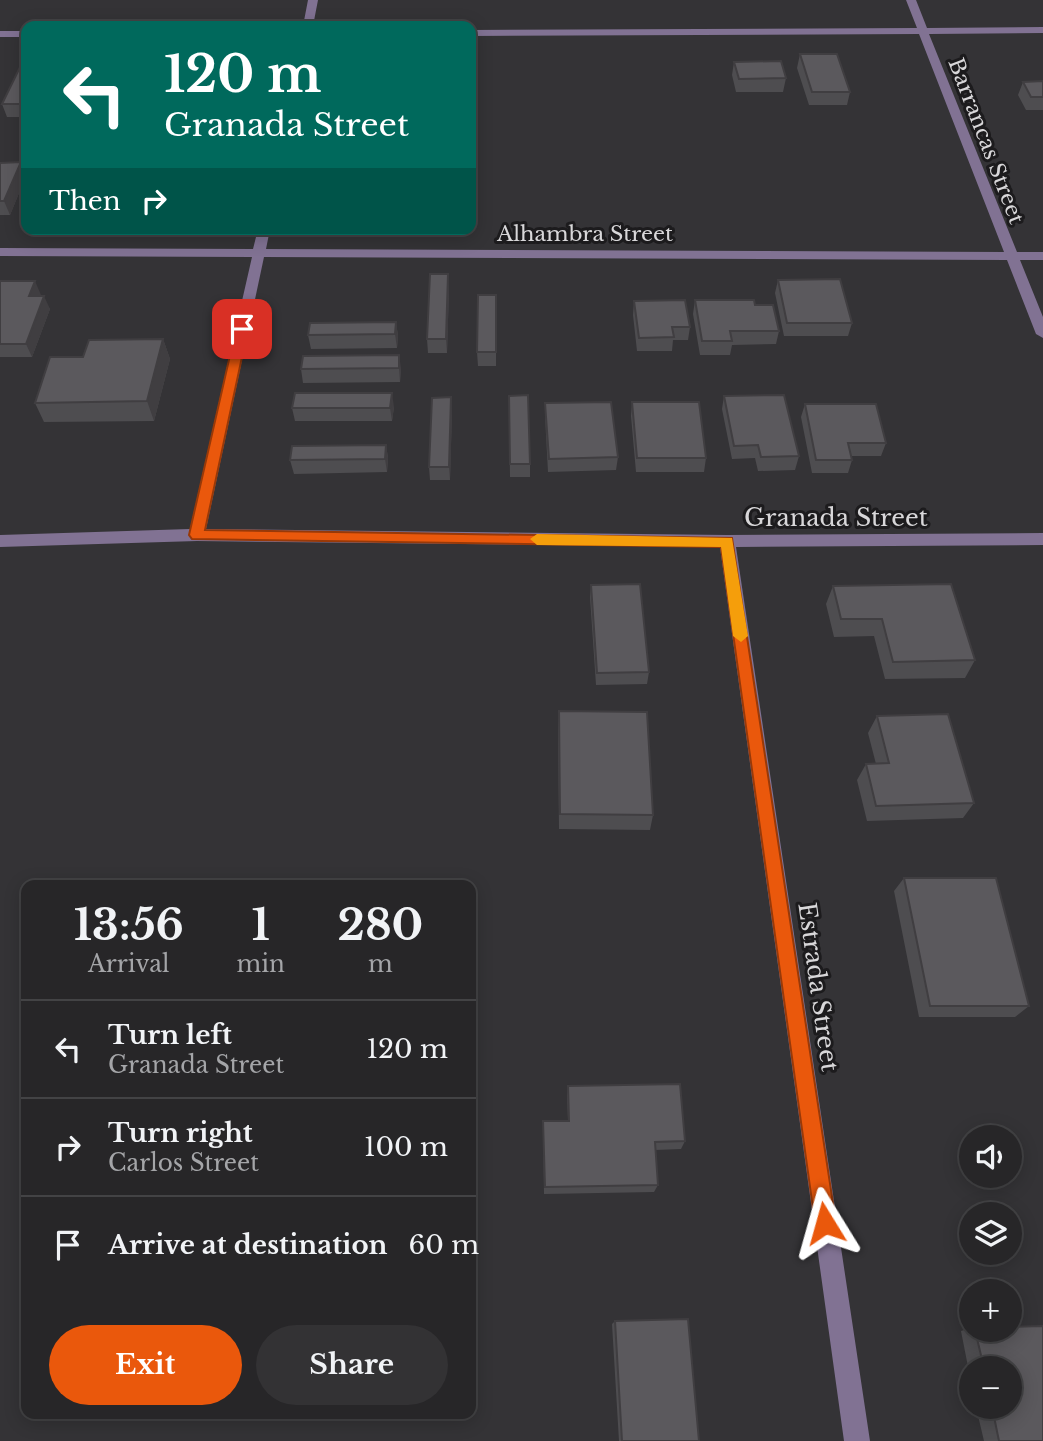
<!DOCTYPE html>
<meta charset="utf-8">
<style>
:root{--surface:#272628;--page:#333234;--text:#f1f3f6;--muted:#a4a5a8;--line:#434345;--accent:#ea580c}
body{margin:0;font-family:"Libre Baskerville",serif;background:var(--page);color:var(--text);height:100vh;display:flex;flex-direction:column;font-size:26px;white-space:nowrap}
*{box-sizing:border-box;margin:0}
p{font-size:23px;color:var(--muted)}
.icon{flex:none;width:38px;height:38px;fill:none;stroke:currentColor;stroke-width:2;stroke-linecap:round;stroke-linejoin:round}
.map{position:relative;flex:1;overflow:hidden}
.panel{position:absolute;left:21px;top:880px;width:455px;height:539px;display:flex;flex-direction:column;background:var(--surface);border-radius:14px;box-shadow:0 4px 18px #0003,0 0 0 2px var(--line)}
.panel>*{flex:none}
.top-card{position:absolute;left:21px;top:21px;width:455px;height:214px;border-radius:14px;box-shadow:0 4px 18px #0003,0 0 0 2px var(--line);background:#00695c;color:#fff;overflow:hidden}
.fabs{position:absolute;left:959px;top:1125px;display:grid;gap:14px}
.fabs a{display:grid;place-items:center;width:63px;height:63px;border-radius:50%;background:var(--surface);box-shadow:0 4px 18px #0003,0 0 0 2px var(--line);font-size:35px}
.pin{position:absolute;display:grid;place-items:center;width:60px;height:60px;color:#fff;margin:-30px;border-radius:14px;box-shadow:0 4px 10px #0006}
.me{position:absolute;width:77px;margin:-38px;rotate:352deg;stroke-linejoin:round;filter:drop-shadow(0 0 5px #0008)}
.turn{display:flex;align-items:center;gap:24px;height:147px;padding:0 28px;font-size:32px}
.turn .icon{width:91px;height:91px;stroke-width:2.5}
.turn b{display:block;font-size:49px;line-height:60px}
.then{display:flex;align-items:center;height:66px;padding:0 28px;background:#0003;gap:14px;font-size:26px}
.eta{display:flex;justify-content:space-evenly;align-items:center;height:119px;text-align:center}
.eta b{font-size:42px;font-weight:700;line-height:49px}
.primary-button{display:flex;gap:14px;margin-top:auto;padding:14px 28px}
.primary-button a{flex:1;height:80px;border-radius:42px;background:var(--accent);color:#fff;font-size:28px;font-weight:700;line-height:80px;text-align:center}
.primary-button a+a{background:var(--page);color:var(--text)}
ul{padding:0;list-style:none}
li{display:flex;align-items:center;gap:21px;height:98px;padding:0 28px;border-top:2px solid var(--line)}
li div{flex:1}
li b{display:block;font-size:26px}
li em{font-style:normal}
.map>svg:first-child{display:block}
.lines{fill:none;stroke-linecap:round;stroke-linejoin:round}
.minor{fill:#817293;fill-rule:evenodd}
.wall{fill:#4e4d50}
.shaded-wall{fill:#403e41}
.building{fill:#5b595d;stroke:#403e41;stroke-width:2}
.route{fill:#ea580c;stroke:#983908;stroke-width:2}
.slow{fill:#f59e0b}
.labels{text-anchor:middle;stroke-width:6;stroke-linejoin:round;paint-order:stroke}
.far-street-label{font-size:21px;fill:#d8d7d9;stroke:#1c1b1d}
.street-label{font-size:24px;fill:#d8d7d9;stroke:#1c1b1d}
</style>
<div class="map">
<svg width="1043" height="1441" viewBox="0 0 1043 1441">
<rect width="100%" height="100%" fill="#343336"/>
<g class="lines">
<!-- minor -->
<path class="minor" d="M308,0h10l-5,26h-10z
M906,0h10l11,28 116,-1v6l-114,1 88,218h26v8h-23l23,57v21l-7,-4 -29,-74 -743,-3 -58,272 521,6 316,-2v12l-307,2 134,894h-26l-124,-894 -523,-6 -197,6v-12l190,-6 62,-272 -252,-1v-8l253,1 5,-20h12l-4,20 738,3 -85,-218 -448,2v-6l446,-2z
M0,31h26v6h-26z"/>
</g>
<!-- wall -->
<path class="wall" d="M800,54l50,38 -3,13h-38l-12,-37z
M26,61v56h-19l-5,-13z
M734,62l52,16 -3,14h-47l-4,-17z
M1043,81v29h-17l-8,-15 5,-13z
M21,162l5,14 -16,39h-10v-52z
M778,280l74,43 -4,13h-64l-9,-43z
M0,281l40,15 10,13 -18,48h-32z
M449,288l-2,65h-19l-1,-14z
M496,295v71h-18l-1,-14z
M695,300l60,5 24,26 -3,13 -44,1 -2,10h-30l-7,-41z
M634,301l56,26 -2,13h-15l-1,11h-35l-4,-36z
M396,322l2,14 -1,12 -86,1 -3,-14z
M163,339l7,20 -16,62 -110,1 -9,-19 48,-46z
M401,368l-1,14 -97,1 -2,-14z
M509,396l21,68v13h-20z
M724,396l75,60 -4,14 -37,1 -3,-13 -23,1 -10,-50z
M632,402l74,56 -2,14h-68l-5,-56z
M545,403l73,54 -2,13 -68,2 -3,-56z
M805,404l81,39 -5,13h-30l1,4 -4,13h-36l-11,-56z
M394,407l-2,14h-97l-3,-13z
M452,411l-2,69h-20l-1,-13z
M386,445l2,13 -1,14 -93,2 -4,-14z
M591,585l58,87 -2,12 -51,1 -6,-88z
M833,586l142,74 -10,18 -80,1 -11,-43 -40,1 -8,-33z
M559,711l94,104 -3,15 -91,-1 -1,-101z
M877,716l97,87 -11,15 -96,3 -10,-41 9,-16h10l-8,-31z
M904,878l125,128 -14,11h-96l-25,-126z
M568,1086l117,55 -4,8 -26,1 3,35 -4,7 -110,2 -1,-73h25l-1,-26z
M615,1321l84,120h-80l-7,-117z
M971,1328v2h39l33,111h-59l-8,-34h34v-39h-39v14l-10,-51z"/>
<!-- shaded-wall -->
<path class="shaded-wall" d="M21,162l5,14 -16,39 -6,-14z
M448,274l1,14 -2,65 -1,-14z
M35,281l6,14 -12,1z
M44,296l6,13 -18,48 -6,-13z
M396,322l2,14 -1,12 -2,-14z
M163,339l7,20 -16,62 -7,-20z
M399,355l2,13 -1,14 -1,-14z
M392,393l2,14 -2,14 -2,-13z
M451,397l1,14 -2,69 -1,-13z
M386,445l2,13 -1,14 -2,-13z"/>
<!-- building -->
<path class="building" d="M800,54h37l13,38h-38z
M23,61h3v43h-24z
M781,61l5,17 -47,1 -5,-17z
M1043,81v16h-12l-8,-15z
M21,162l-17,39h-4v-38z
M430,274h18l-2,65h-19z
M840,279l12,44h-65l-9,-43z
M0,281h35l-6,15h15l-18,48h-26z
M478,295h18v57h-19z
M685,300l5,27h-18l2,10 -35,1 -5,-37z
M695,300h59l1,5h18l6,26h-49l2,10h-30z
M396,322l-1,12 -87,1 2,-12z
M163,339l-16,62 -112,2 15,-46h33l6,-17z
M399,355v13l-98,1 2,-13z
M295,393h97l-2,15h-98z
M528,395l2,69h-20l-1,-68z
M784,395l15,61 -38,1 -3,-12 -24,1 -10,-50z
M451,397l-2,70h-20l3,-69z
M611,402l7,55 -69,2 -4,-56z
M632,402h67l7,56h-69z
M805,404h71l10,39h-38l4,17h-36z
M386,445l-1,14 -95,1 2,-14z
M640,584l9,88 -52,1 -6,-88z
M951,584l24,76 -82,2 -11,-43h-41l-8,-33z
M559,711l88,1 6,103 -93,-1z
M948,714l26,89 -98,3 -10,-42 23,-1 -12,-47z
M904,878h92l33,128h-99z
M680,1084l5,57 -30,1 3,43 -113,2 -2,-66h26l-1,-35z
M688,1319l11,122h-77l-7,-120z
M1043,1326v115h-44l-7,-34h18v-39h-26l-9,-38h35v-3z"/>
<!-- route -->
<path class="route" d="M242,325l6,4 -43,201 527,8 104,685 -3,7 -8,3 -7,-3 -3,-7 -94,-676 -529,-8 -3,-4 47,-206z"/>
<!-- slow -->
<path class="slow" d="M537,534l195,4 16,98 -7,6 -8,-6 -12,-89 -184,-2 -7,-6z"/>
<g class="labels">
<!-- far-street labels -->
<g class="far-street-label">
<text transform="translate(986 141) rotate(69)" y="7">Barrancas Street</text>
<text x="585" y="241">Alhambra Street</text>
</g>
<!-- street labels -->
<g class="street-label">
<text x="836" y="526">Granada Street</text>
<text transform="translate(818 987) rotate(82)" y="8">Estrada Street</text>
</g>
</g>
</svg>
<div class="fabs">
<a><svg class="icon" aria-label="sound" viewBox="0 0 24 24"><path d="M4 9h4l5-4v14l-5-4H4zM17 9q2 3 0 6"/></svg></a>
<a><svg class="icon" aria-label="layers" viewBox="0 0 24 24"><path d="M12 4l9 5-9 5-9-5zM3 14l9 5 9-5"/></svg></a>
<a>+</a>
<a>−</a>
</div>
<div class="pin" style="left:242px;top:329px;background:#d93025"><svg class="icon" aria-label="arrive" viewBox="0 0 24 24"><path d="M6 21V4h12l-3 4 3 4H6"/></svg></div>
<svg class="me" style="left:825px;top:1223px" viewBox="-20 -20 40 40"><path d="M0-17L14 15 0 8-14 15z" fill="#ea580c" stroke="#fff" stroke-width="4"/></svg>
<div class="top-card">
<div class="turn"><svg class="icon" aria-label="left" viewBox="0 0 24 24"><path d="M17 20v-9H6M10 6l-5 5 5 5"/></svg><div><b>120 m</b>Granada Street</div></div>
<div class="then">Then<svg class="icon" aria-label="right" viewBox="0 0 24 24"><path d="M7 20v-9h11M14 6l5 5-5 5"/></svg></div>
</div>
<section class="panel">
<div class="eta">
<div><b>13:56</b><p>Arrival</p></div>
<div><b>1</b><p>min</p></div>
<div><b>280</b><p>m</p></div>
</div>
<ul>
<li><svg class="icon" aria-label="left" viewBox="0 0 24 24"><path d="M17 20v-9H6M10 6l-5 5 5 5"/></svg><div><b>Turn left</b><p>Granada Street</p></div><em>120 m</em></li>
<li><svg class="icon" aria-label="right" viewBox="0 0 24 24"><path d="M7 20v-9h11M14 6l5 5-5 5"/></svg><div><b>Turn right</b><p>Carlos Street</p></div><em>100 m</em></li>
<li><svg class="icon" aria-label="arrive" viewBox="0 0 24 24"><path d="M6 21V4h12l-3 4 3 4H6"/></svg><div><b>Arrive at destination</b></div><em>60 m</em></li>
</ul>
<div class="primary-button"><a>Exit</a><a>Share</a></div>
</section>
</div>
